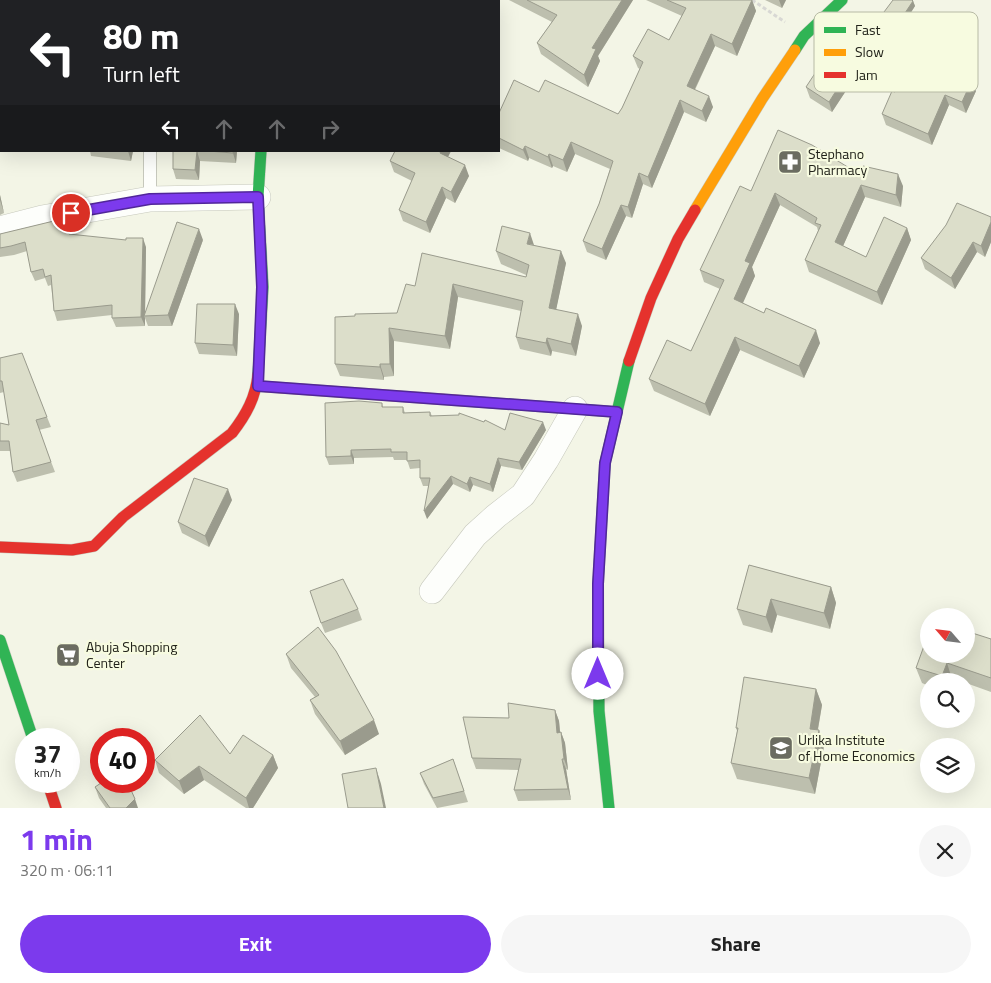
<!DOCTYPE html>
<meta charset="utf-8">
<style>
:root{--surface:#fff;--page:#f6f6f6;--text:#222;--muted:#767676;--accent:#7c3aed}
body{margin:0;font-family:"Titillium Web",sans-serif;background:var(--page);color:var(--text);height:100vh;display:flex;flex-direction:column;font-size:19px;white-space:nowrap}
*{box-sizing:border-box;margin:0}
p{font-size:16px;color:var(--muted)}
.icon{flex:none;width:28px;height:28px;fill:none;stroke:currentColor;stroke-width:2;stroke-linecap:round;stroke-linejoin:round}
.map{position:relative;height:808px;overflow:hidden}
.details{display:flex;flex-direction:column;background:var(--surface);flex:1}
.details>*{flex:none}
.guide{position:absolute;left:0px;top:0px;width:500px;height:152px;box-shadow:0 5px 20px #0002;background:#202124;color:#fff;overflow:hidden}
.needle{width:32px;rotate:298deg}
.tools{position:absolute;left:920px;top:608px;display:grid;gap:10px}
.tools a{display:grid;place-items:center;width:55px;height:55px;border-radius:50%;background:var(--surface);box-shadow:0 5px 20px #0002;font-size:25px}
.speed{position:absolute;left:15px;top:728px;display:flex;gap:10px;font-size:25px;font-weight:700;text-align:center}
.speed>*{display:grid;place-content:center;width:65px;height:65px;border-radius:50%;background:var(--surface);box-shadow:0 5px 20px #0002;line-height:1}
.speed small{font-size:12px;font-weight:400}
.speed .limit{border:8px solid #d22;background:#fff;color:#111}
.pin{position:absolute;display:grid;place-items:center;width:42px;height:42px;color:#fff;margin:-21px;border:2px solid #fff;border-radius:50%;box-shadow:0 1px 5px #0007}
.me{position:absolute;width:55px;margin:-28px;rotate:0deg;stroke-linejoin:round;filter:drop-shadow(0 0 4px #0008)}
.turn{display:flex;align-items:center;gap:18px;height:105px;padding:0 20px;font-size:22px}
.turn .icon{width:65px;height:65px;stroke-width:2.5}
.turn b{display:block;font-size:35px;line-height:42px}
.lanes{display:flex;align-items:center;height:48px;padding:0 20px;background:#0003;justify-content:center;gap:25px;direction:ltr}
.lanes .off{opacity:.35}
.round{display:grid;place-items:center;flex:none;width:52px;height:52px;border-radius:26px;background:var(--page)}
.head{display:flex;align-items:center;justify-content:space-between;height:85px;padding:0 20px}
h1{font-size:30px;font-weight:700;line-height:38px;color:var(--accent)}
.action{display:flex;gap:10px;margin-top:auto;padding:10px 20px}
.action a{flex:1;height:58px;border-radius:30px;background:var(--accent);color:#fff;font-size:20px;font-weight:700;line-height:58px;text-align:center}
.action a+a{background:var(--page);color:var(--text)}
.map>svg:first-child{display:block}
.lines{fill:none;stroke-linecap:round;stroke-linejoin:round}
.lane-casing{stroke:#c6c8bc;stroke-width:14}
.street-casing{stroke:#c6c8bc;stroke-width:26}
.fast-casing{stroke:#c6c8bc;stroke-width:12}
.slow-casing{stroke:#c6c8bc;stroke-width:12}
.jam-casing{stroke:#c6c8bc;stroke-width:12}
.path{stroke:#d8d8d4;stroke-width:3;stroke-dasharray:4 2.5;stroke-linecap:butt}
.lane{stroke:#fdfefb;stroke-width:12}
.street{stroke:#fdfefb;stroke-width:25}
.fast{stroke:#30b455;stroke-width:11}
.slow{stroke:#ff9f0a;stroke-width:11}
.jam{stroke:#e5322d;stroke-width:11}
.wall{fill:#bdbfae}
.shaded-wall{fill:#9a9b8d}
.building{fill:#dcdeca;stroke:#9a9b8d}
.route-casing{stroke:#51269a;stroke-width:12}
.route{stroke:#7c3aed;stroke-width:9}
.labels{text-anchor:middle;stroke-width:4.5;stroke-linejoin:round;paint-order:stroke}
.poi-label{font-size:14px;fill:#22231a;stroke:#f7fbe0;text-anchor:start}
.key{fill:#f7fbe0;stroke:#b7baa5;stroke-width:1}
.key-label{font-size:14px;fill:#22231a}
</style>
<div class="map">
<svg width="991" height="808" viewBox="0 0 991 808">
<rect width="100%" height="100%" fill="#f3f5e6"/>
<g class="lines">
<defs>
<path id="lane" d="M150,199v-48"/>
<path id="street" d="M305,1l1,-1
M0,229l42,-11 108,-19 108,-2
M432,591l43,-56 21,-19 27,-21 23,-35 29,-51"/>
<path id="fast" d="M795,50l9,-14 38,-36
M258,374l5,-87 -5,-90 3,-46
M466,401l151,11
M0,640l33,99
M609,808l-10,-97 -1,-127 7,-121 24,-102"/>
<path id="slow" d="M695,210l67,-111 33,-49
M257,386l209,15"/>
<path id="jam" d="M629,361l22,-63 27,-59 17,-29
M0,547l72,3 22,-4 29,-29 109,-84c14,-18 24,-36 26,-59
M47,781l9,27"/>
</defs>
<!-- lane casing -->
<use href="#lane" class="lane-casing"/>
<!-- street casing -->
<use href="#street" class="street-casing"/>
<!-- fast casing -->
<use href="#fast" class="fast-casing"/>
<!-- slow casing -->
<use href="#slow" class="slow-casing"/>
<!-- jam casing -->
<use href="#jam" class="jam-casing"/>
<!-- path -->
<path class="path" d="M752,0l33,22"/>
<!-- lane -->
<use href="#lane" class="lane"/>
<!-- street -->
<use href="#street" class="street"/>
<!-- fast -->
<use href="#fast" class="fast"/>
<!-- slow -->
<use href="#slow" class="slow"/>
<!-- jam -->
<use href="#jam" class="jam"/>
</g>
<!-- wall -->
<path class="wall" d="M95,0h33v1h-32z
M154,0h25v1h-22z
M509,0h124l-35,56 2,5 -12,26 -47,-33 -4,-11 15,-21z
M646,0h106l4,11 -19,45 -22,-10 -20,44 18,17 -7,15 -22,-10 -32,76 -9,-4 -11,34 -6,-2 -20,44 -19,-8 -4,-11 16,-37 11,-35 -35,-15 -8,18 -14,-6 -1,2 -23,-10 -1,3 -29,-13v-35l40,-21 79,22 4,-6 18,-39 -2,-1 -5,-12 36,-16 13,-24z
M765,0h21l-4,8z
M0,1h1v68l-1,-1z
M913,1l2,5 -14,22 -15,-10 -2,-6z
M857,74l-25,38 -22,-14 -4,-11z
M976,91l-10,22 -17,-8 -17,40 -46,-20 -4,-11 13,-22z
M90,151h43l-2,10 -40,-5z
M173,151h64l-1,12 -36,-2 -1,19 -23,-1 -3,-10z
M395,151h56l-3,6 21,19 -14,27 -9,-5 -16,35 -27,-12 -4,-11 13,-29 -18,-9 -4,-11z
M859,174l44,12 -2,21 -36,-10 -22,49 23,11 41,-29 4,12 -29,65 -73,-33 -4,-12 13,-29 -1,-4 -37,-22 -28,62 3,9 -13,27 78,40 -16,35 -64,-28 -30,66 -56,-25 -5,-12 42,-28 29,-62 -16,-7 -4,-12 51,-79z
M0,195l4,18 -4,2z
M991,217v25l-6,15 -8,-5 -22,37 -30,-20 -4,-11z
M62,219l2,6 6,10 76,12 -1,66 58,-73 -31,86h-24l-3,-8v8l-29,1 -4,-9v-3l-55,6 -3,-10 -3,-26 -3,1 -3,-8 -10,3 -4,-9 -4,-21 -13,4 -14,2v-23z
M534,245l32,18 -10,46 26,17 -6,30 -24,-5 -1,5 -31,-7 -4,-12 5,-26 -63,-14 -8,52 -56,-8v35l-10,1v3l-44,-4 -5,-12 20,-48 42,-3 18,-27 111,-9v-2l-25,-11 -5,-13z
M239,314l-2,42 -38,-2 -4,-11z
M0,358l47,59 4,10 -12,3 16,42 -38,10 -4,-10 -3,-21h-10v-28l9,2 -5,-33 -4,1z
M382,403l1,4h20l2,6 25,-1 2,4 73,14h41l-24,40 -21,-4 -8,26 -20,-7 -3,7 -17,-8 -26,35 1,-33h-5l-3,-8v-10l-10,1 -3,-9h-13l-1,-3 -39,1v6l-25,1 -3,-8z
M232,500l-23,47 -27,-14 -4,-11z
M749,565l82,22 5,16 -6,26 -53,-14 -5,18 -29,-8 -6,-16z
M358,609l4,11 -37,13 -4,-10z
M991,639v53l-25,-9v-2h-6l-8,-2v2h-23v5l-7,-3 -6,-15z
M286,654l93,80 -34,21 -30,-41 -5,-14 5,-3 -24,-29z
M816,689l6,16 -4,25h1l5,16 -9,48 -78,-15 -6,-16 6,-32 -1,-3z
M555,710l4,11 1,11h1l4,11 3,27 -2,-1 5,31 -53,1 -4,-11 5,-20 -43,-1 -4,-11 37,-40z
M230,754l43,1 5,13 -25,40h-7l-42,-28 -20,14 -25,-21 -4,-13z
M453,759l15,43 -31,6 -13,-24 -4,-11z
M95,787l43,21h-32l-7,-10z"/>
<!-- shaded-wall -->
<path class="shaded-wall" d="M119,0h9v1h-10z
M233,0h7v1h-8z
M450,0h10l-1,1h-10z
M622,0h11l-35,56 2,5 -12,26 -4,-12 8,-27z
M752,0l4,11 -19,45 -5,-12z
M779,0h7l-4,8z
M913,1l2,5 -14,22 -2,-6z
M711,34l4,12 -24,51 -4,-11z
M853,64l4,10 -25,38 -3,-10z
M972,80l4,11 -10,22 -4,-11z
M945,95l4,10 -17,40 -4,-11z
M709,96l4,11 -7,15 -4,-11z
M680,100l4,12 -32,76 -4,-11z
M571,142l4,12 -8,18 -4,-12z
M525,146l4,12 -1,3 -5,-11z
M128,151h5l-2,10z
M197,151l3,10 -1,19 -4,-10z
M233,151h4l-1,12 -3,-10z
M441,151h10l-7,13 -4,-11z
M549,154l4,12 -1,2 -4,-11z
M465,165l4,11 -14,27 -4,-11z
M639,173l4,11 -11,34 -4,-11z
M898,174l5,12 -2,21 -5,-12z
M861,185l4,12 -26,58 -4,-13z
M442,187l4,11 -16,35 -4,-11z
M775,193l5,12 -28,62 3,9 -16,36 -5,-13 11,-38z
M0,195l4,18 -4,-13z
M621,205l5,11 -20,44 -4,-11z
M991,222v20l-6,15 -4,-11z
M907,228l4,12 -29,65 -5,-13z
M199,229l4,11 -31,86 -4,-11z
M530,233l4,12 -7,-1z
M143,238l3,9 -1,69h-1l1,2v8l-4,-9z
M973,242l4,10 -22,37 -4,-11z
M561,251l5,12 -12,57 -5,-12z
M453,284l5,13 -8,52 -5,-13z
M235,304l4,10 -2,42 -4,-11z
M578,314l4,12 -6,30 -5,-12z
M389,328l5,13v35l-4,-12z
M816,330l4,13 -16,35 -5,-12z
M735,337l5,13 -30,66 -5,-12z
M547,338l5,13 -1,5 -5,-13z
M380,364l4,13v3l-4,-13z
M543,422l3,8 -24,40 -3,-8z
M351,450l3,8v6l-3,-8z
M498,458l3,8 -8,26 -3,-8z
M451,476l2,8 -26,35 -3,-8z
M470,477l3,8 -3,7 -3,-8z
M228,489l4,11 -23,47 -4,-11z
M831,587l5,16 -6,26 -6,-16z
M771,599l6,16 -5,18 -6,-16z
M947,663l5,16v2h-8l-2,-5z
M816,689l6,16 -7,40 -5,-16z
M555,710l4,11 2,22 -4,-10z
M374,720l5,14 -34,21 -5,-14z
M819,730l5,16 -9,48 -6,-16z
M561,732l4,11 3,27 -4,-11z
M273,755l5,13 -25,40h-4l-3,-10z
M562,759l4,10 5,31 -3,-11z
M199,766l5,14 -20,14 -5,-13z
M376,768l5,16 5,24h-2z
M135,799l3,9h-12z"/>
<!-- building -->
<path class="building" d="M207,0h26l-1,1h-25z
M328,0h122l-1,1h-121z
M527,0h95l-30,48 4,1 -12,26 -47,-32 20,-28z
M667,0h85l-20,44 -21,-10 -24,52 22,10 -7,15 -22,-11 -32,77 -9,-4 -11,34 -7,-2 -19,44 -19,-8 16,-37 14,-43 -42,-19 -8,18 -14,-6 -1,3 -23,-11 -2,4 -24,-12v-25l15,-33 25,12 6,-12 73,34 4,-6 21,-46 -10,-6 15,-27 21,11 17,-32z
M893,0h19l1,1 -14,21 -15,-10z
M0,1h3h-2v58h-1z
M831,49l22,15 -24,38 -23,-15z
M912,54l60,26 -10,22 -17,-7 -17,39 -46,-20 10,-23 3,1z
M778,130l34,15 47,29 4,-8 35,8 -2,21 -35,-10 -26,57 31,15 18,-40 23,11 -30,64 -72,-32 16,-35 -6,-2 2,-5 -42,-25 -30,68 5,2 -16,36 30,14 2,-5 50,22 -17,36 -64,-29 -30,67 -56,-25 18,-39 24,11 33,-71 -24,-10 40,-84 11,5z
M173,151h24l-2,19 -22,-1z
M208,151h25v2z
M395,151h46l-1,2 25,12 -14,27 -9,-5 -16,35 -27,-12 16,-37 -25,-12z
M957,203l34,14v5l-10,24 -8,-4 -22,36 -30,-20 25,-33z
M62,219l1,7 3,-1 3,9 57,6v-2h17l-2,79 -29,1v-13l-58,6 -3,-36 -6,2 -2,-8 -12,3 -6,-30 -14,4 -11,2v-14z
M177,222l22,7 -31,86 -24,1z
M502,226l28,7 -3,11 34,7 -12,57 29,6 -7,30 -24,-6 -1,5 -30,-6 7,-36 -70,-17 -8,52 -56,-8 1,36h-10v3l-45,-3v-47l20,-1v-2l42,-1 9,-29 9,2 7,-33 104,24 3,-12 -33,-14z
M197,304h38l-2,41 -38,-2z
M22,353l25,64 -11,3 15,42 -38,10 -4,-31h-9v-18l9,2 -7,-44h-2v-23z
M359,401l23,2v4h21v6l27,-1v4l29,-1v-2l25,9 1,-2 20,10 5,-17 33,9 -24,40 -21,-4 -8,26 -20,-7 -3,7 -16,-8 -27,35 6,-33h-10v-18l-13,1v-9h-16v-3l-40,1v6l-25,1 -1,-54z
M194,478l34,11 -23,47 -27,-14z
M749,565l82,22 -7,26 -53,-14 -5,18 -29,-8z
M343,579l15,30 -37,14 -11,-32z
M318,627l18,24 38,69 -34,21 -30,-41 9,-5 -33,-41z
M966,631l25,8v39l-44,-15 -5,13 -26,-8 13,-36v22h37z
M744,677l72,12 -6,40 9,1 -10,48 -78,-15 7,-35h-2z
M508,703l47,7 2,23 4,-1 3,27h-2l6,30 -54,1 7,-31 -49,-1 -9,-41 46,1z
M200,715l30,39 13,-19 30,20 -27,43 -47,-32 -20,15 -24,-21z
M453,759l11,32 -31,7 -13,-25z
M376,768l8,40h-36l-6,-34z
M104,781h23l8,18 -9,9h-16l-15,-21z"/>
<g class="lines">
<defs>
<path id="route" d="M71,213l79,-14 108,-2 4,90 -4,99 359,26 -12,51 -7,121v90"/>
</defs>
<!-- route casing -->
<use href="#route" class="route-casing"/>
<!-- route -->
<use href="#route" class="route"/>
</g>
<!-- icons -->
<defs>
<symbol id="pharmacy-square" viewBox="-11 -11 22 22"><rect x="-9" y="-9" width="18" height="18" rx="4" fill="#6b6c61" stroke="#f7fbe0"/><path d="M-2-6h4v4h4v4h-4v4h-4v-4h-4v-4h4Z" fill="#fff"/></symbol>
<symbol id="supermarket-square" viewBox="-11 -11 22 22"><rect x="-9" y="-9" width="18" height="18" rx="4" fill="#6b6c61" stroke="#f7fbe0"/><path d="M-6-5.5h2.5l.6 2H6L4.5 2H-2.5L-4.4-4H-6ZM-1.5 3.2a1.3 1.3 0 1 0 .1 0ZM3 3.2a1.3 1.3 0 1 0 .1 0Z" fill="#fff"/></symbol>
<symbol id="school-square" viewBox="-11 -11 22 22"><rect x="-9" y="-9" width="18" height="18" rx="4" fill="#6b6c61" stroke="#f7fbe0"/><path d="M0-5L7-2L0 1L-7-2ZM-4 1L0 2.5L4 1V4Q0 6-4 4Z" fill="#fff"/></symbol>
</defs>
<g fill-rule="evenodd">
<use href="#pharmacy-square" x="776" y="148" width="28" height="28"/>
<use href="#supermarket-square" x="54" y="641" width="28" height="28"/>
<use href="#school-square" x="767" y="734" width="28" height="28"/>
</g>
<g class="labels">
<!-- poi labels -->
<g class="poi-label">
<text x="808" y="159">Stephano<tspan x="808" dy="16">Pharmacy</tspan></text>
<text x="86" y="652">Abuja Shopping<tspan x="86" dy="16">Center</tspan></text>
<text x="798" y="745">Urlika Institute<tspan x="798" dy="16">of Home Economics</tspan></text>
</g>
</g>
<!-- legend -->
<rect x="814" y="12" width="164" height="80" rx="8" class="key"/>
<rect x="824" y="27" width="22" height="6" fill="#30b455"/>
<rect x="824" y="49" width="22" height="7" fill="#ff9f0a"/>
<rect x="824" y="72" width="22" height="6" fill="#e5322d"/>
<g class="key-label">
<text x="855" y="35">Fast</text>
<text x="855" y="57">Slow</text>
<text x="855" y="80">Jam</text>
</g>
</svg>
<div class="tools">
<a><svg class="needle" viewBox="-14 -14 28 28"><path d="M0-13l5 13h-10z" fill="#e53935"/><path d="M0 13l5-13h-10z" fill="#767676"/></svg></a>
<a><svg class="icon" aria-label="search" viewBox="0 0 24 24"><circle cx="10" cy="10" r="6"/><path d="M15 15l6 6"/></svg></a>
<a><svg class="icon" aria-label="layers" viewBox="0 0 24 24"><path d="M12 4l9 5-9 5-9-5zM3 14l9 5 9-5"/></svg></a>
</div>
<div class="speed"><div>37<small>km/h</small></div><div class="limit">40</div></div>
<div class="pin" style="left:71px;top:213px;background:#d93025"><svg class="icon" aria-label="arrive" viewBox="0 0 24 24"><path d="M6 21V4h12l-3 4 3 4H6"/></svg></div>
<svg class="me" style="left:598px;top:674px" viewBox="-20 -20 40 40"><circle r="19" fill="#fff"/><path d="M0-13L10 11 0 6-10 11z" fill="#7c3aed"/></svg>
<div class="guide">
<div class="turn"><svg class="icon" aria-label="left" viewBox="0 0 24 24"><path d="M17 20v-9H6M10 6l-5 5 5 5"/></svg><div><b>80 m</b>Turn left</div></div>
<div class="lanes"><svg class="icon" aria-label="left" viewBox="0 0 24 24"><path d="M17 20v-9H6M10 6l-5 5 5 5"/></svg><svg class="icon off" aria-label="ahead" viewBox="0 0 24 24"><path d="M12 20V5M6 11l6-6 6 6"/></svg><svg class="icon off" aria-label="ahead" viewBox="0 0 24 24"><path d="M12 20V5M6 11l6-6 6 6"/></svg><svg class="icon off" aria-label="right" viewBox="0 0 24 24"><path d="M7 20v-9h11M14 6l5 5-5 5"/></svg></div>
</div>
</div>
<section class="details">
<div class="head"><div><h1>1 min</h1><p>320 m · 06:11</p></div><a class="round"><svg class="icon" aria-label="close" viewBox="0 0 24 24"><path d="M6 6l12 12M18 6L6 18"/></svg></a></div>
<div class="action"><a>Exit</a><a>Share</a></div>
</section>
